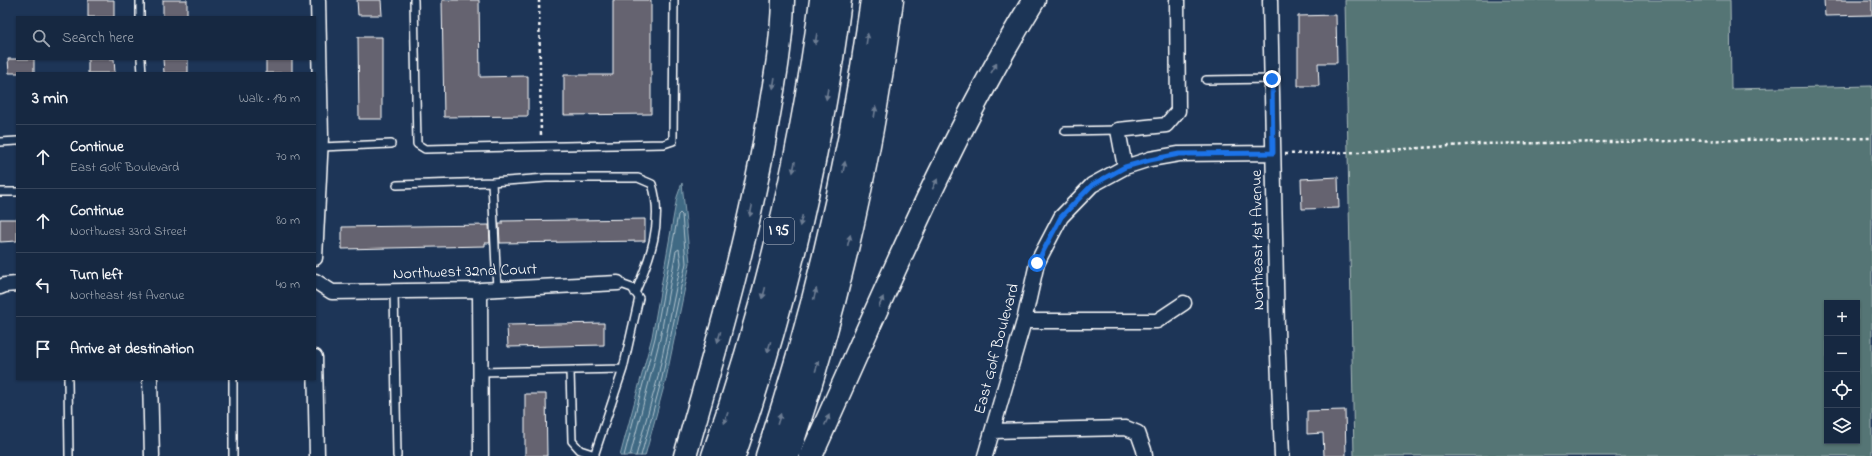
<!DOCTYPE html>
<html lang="en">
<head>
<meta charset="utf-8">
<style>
	body { margin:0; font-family:"Indie Flower",sans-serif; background:#23344c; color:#f1f3f6 }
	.controls { position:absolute; right:12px; bottom:12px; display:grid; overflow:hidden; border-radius:0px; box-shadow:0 1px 3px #0004 }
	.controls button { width:36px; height:36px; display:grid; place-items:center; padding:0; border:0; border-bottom:1px solid #35445a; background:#162841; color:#f1f3f6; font:20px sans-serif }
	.stop { position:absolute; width:12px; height:12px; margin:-9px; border:3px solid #1a73e8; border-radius:50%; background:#fff }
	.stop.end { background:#1a73e8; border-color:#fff; box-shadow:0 1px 4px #0008 }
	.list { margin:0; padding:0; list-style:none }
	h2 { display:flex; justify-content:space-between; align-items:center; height:52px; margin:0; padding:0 16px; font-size:17px }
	h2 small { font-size:13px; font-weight:400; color:#9ea6b1 }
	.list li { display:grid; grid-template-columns:26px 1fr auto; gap:12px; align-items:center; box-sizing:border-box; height:64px; padding:0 16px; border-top:1px solid #35445a }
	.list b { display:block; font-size:15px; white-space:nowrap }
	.list p { margin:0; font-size:13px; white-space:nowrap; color:#9ea6b1 }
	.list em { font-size:13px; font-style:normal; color:#9ea6b1 }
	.icon { flex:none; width:22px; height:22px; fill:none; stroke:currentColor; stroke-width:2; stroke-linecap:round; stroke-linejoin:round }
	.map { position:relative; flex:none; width:1872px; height:456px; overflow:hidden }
	.search { position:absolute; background:#162841; box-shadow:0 1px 3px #0004; left:16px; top:16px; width:300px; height:44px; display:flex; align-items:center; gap:10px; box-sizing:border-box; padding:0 14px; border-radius:0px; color:#9ea6b1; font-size:15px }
	.panel { position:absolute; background:#162841; box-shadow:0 1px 3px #0004; left:16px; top:72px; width:300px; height:308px; border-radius:0px }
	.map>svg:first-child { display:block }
	.green { fill:#547575; stroke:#aababa; fill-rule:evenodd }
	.water { fill:#3f6a84; stroke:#8ca6b5 }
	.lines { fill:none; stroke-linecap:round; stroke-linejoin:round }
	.shore { stroke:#b2c3ce; stroke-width:1 }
	.building { fill:#65636f; stroke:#fff }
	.lane-casing { stroke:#fff; stroke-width:10 }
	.street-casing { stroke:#fff; stroke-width:17 }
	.highway-casing { stroke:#fff; stroke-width:25 }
	.path { stroke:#fff; stroke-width:2.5; stroke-dasharray:3 3; stroke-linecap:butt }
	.lane { stroke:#1d3557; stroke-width:7 }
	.street { stroke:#1d3557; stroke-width:14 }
	.highway { stroke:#1d3557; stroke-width:22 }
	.oneway { fill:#6c7c92 }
	.route { stroke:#1a73e8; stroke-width:5 }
	.labels { text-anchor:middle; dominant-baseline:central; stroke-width:3; stroke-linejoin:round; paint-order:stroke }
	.shield { fill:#1d3557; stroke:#bbc2cd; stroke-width:1 }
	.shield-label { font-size:15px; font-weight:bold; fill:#fff }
	.street-label { font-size:16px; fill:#fff; stroke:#1d3557 }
</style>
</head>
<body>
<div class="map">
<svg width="1872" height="456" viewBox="0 0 1872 456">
	<rect width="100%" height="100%" fill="#1d3557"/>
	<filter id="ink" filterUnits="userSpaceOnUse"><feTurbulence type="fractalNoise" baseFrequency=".025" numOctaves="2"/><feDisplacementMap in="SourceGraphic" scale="8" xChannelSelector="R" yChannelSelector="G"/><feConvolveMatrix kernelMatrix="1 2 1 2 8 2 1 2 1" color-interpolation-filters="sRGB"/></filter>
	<g filter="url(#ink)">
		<path class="green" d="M1345,0H1730L1731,89L1872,86V456H1354ZM1827,303H1857V441H1827Z"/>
		<path class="water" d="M682,183L690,263L666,379L645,456H620L652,337L677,197Z"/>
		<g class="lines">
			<path class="shore" d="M624,456L655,338L678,215L680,213L682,215L686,263L662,378L641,456
				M630,456L660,339L676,251L679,249L681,263L658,377L636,456"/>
		</g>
		<path class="building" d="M88,0H114V17H88Z
			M163,0H187V17H163Z
			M357,0H381L382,15H358Z
			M442,0H479L480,77L528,76V116L444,117Z
			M613,0H651V114L564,115V75H613Z
			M1824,0H1872V15L1825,16Z
			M1336,15L1337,63H1318L1319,86H1298V16Z
			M358,37H382V119H359Z
			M8,59H34V73H9Z
			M88,59H114L115,73H88Z
			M163,59H188V73H164Z
			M266,59H292V73H266Z
			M1338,177L1339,208L1302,209L1301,179Z
			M0,219H17V241L0,242Z
			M645,219V241L500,243L499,224H502V221Z
			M489,225L490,243H485V246L342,249V227Z
			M604,323V345L508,347L507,325Z
			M525,394H546L547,456H525Z
			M1345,410L1346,456H1324L1323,433L1307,434V411Z"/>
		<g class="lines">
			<defs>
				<path id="lane" d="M140,0V17
					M414,0L417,144L425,149L664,144L673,141L674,0
					M141,59L142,73
					M1206,80L1272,79
					M1065,131L1118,130
					M0,142L17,141
					M321,147L391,144
					M492,182L497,289
					M397,185L492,182L546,178H638L652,184C664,221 650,259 635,293
					M0,192H17
					M394,291L397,456
					M570,371L572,441L580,450L595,455
					M480,372L623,369L639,298L632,288L618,283
					M68,379L69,456
					M233,379V456
					M594,456L623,369"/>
				<path id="street" d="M1270,0L1277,330L1282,456
					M1125,167L1118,130L1166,125L1178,111L1177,0
					M315,258L321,137L318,0
					M315,281L332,292L480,290L618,283
					M0,287L5,285L17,284
					M480,290L481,456
					M1024,321H1157L1184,303
					M315,357L317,456
					M150,379L152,456
					M993,431L1126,428L1138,433L1144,450L1145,456
					M985,456L1024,321L1037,263L1061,217L1092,185L1125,167L1150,159L1179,154L1273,153"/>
				<path id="highway" d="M685,456C717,345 749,235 768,120C775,80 782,41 783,0
					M713,456C765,308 801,156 821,0
					M734,456C785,308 821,155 840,0
					M767,456C816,307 851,155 872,0
					M788,456C838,308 872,155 892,0
					M811,456C881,302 945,144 1034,0"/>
			</defs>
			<use href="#lane" class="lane-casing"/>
			<use href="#street" class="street-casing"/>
			<use href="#highway" class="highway-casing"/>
			<path class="path" d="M539,0L541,137
				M1285,154L1359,152L1480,144L1872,138"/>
			<use href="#lane" class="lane"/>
			<use href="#street" class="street"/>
			<use href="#highway" class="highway"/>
		</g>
		<defs><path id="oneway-solid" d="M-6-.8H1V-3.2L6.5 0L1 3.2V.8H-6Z"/></defs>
		<g class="oneway">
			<use href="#oneway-solid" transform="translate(816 39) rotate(99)"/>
			<use href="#oneway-solid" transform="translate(867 39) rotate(-82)"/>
			<use href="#oneway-solid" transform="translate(994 68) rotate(-60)"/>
			<use href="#oneway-solid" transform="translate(774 83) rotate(99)"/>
			<use href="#oneway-solid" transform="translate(827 94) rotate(99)"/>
			<use href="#oneway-solid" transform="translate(875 112) rotate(-81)"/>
			<use href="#oneway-solid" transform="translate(794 167) rotate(101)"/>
			<use href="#oneway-solid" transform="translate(844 167) rotate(-79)"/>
			<use href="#oneway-solid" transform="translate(935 184) rotate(-64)"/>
			<use href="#oneway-solid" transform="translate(751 211) rotate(102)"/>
			<use href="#oneway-solid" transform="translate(801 221) rotate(103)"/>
			<use href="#oneway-solid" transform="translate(849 240) rotate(-76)"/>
			<use href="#oneway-solid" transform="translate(764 293) rotate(104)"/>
			<use href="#oneway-solid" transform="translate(815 294) rotate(-75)"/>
			<use href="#oneway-solid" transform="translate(881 302) rotate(-66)"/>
			<use href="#oneway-solid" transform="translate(719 337) rotate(106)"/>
			<use href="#oneway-solid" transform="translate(769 347) rotate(106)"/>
			<use href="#oneway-solid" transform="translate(817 366) rotate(-73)"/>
			<use href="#oneway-solid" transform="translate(726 418) rotate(109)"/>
			<use href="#oneway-solid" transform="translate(779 419) rotate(-72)"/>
			<use href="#oneway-solid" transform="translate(827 420) rotate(-66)"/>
		</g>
	</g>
	<g class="lines" filter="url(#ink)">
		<path class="route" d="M1037,263L1061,217L1092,185L1125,167L1150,160L1179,154L1273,153L1272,79"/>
	</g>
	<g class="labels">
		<rect class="shield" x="764" y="218" width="30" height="26" rx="3"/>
		<g class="shield-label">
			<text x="779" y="231">I 95</text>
		</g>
		<g class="street-label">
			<text transform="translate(1258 240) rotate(-91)">Northeast 1st Avenue</text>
			<text transform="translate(465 272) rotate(-2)">Northwest 32nd Court</text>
			<text transform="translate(997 349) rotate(-75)">East Golf Boulevard</text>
		</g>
	</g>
</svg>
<div class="controls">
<button>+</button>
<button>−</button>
<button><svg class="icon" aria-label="locate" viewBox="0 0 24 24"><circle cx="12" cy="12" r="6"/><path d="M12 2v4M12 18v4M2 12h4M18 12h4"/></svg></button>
<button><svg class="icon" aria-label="layers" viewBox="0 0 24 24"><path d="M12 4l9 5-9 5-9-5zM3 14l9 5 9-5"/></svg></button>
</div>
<div class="stop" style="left:1037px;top:263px"></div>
<div class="stop end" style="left:1272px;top:79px"></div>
<div class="search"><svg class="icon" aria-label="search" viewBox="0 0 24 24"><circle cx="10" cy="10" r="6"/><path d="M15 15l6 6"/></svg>Search here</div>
<section class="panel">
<h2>3 min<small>Walk · 190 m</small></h2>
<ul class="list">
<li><svg class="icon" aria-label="ahead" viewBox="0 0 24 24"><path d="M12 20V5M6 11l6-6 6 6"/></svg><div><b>Continue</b><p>East Golf Boulevard</p></div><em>70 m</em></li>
<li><svg class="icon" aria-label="ahead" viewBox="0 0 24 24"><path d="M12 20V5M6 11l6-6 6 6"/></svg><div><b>Continue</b><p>Northwest 33rd Street</p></div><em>80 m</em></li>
<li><svg class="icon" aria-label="left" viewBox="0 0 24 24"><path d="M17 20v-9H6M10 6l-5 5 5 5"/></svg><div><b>Turn left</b><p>Northeast 1st Avenue</p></div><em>40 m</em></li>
<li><svg class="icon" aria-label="arrive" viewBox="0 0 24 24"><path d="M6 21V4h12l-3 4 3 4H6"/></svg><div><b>Arrive at destination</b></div></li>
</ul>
</section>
</div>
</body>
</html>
